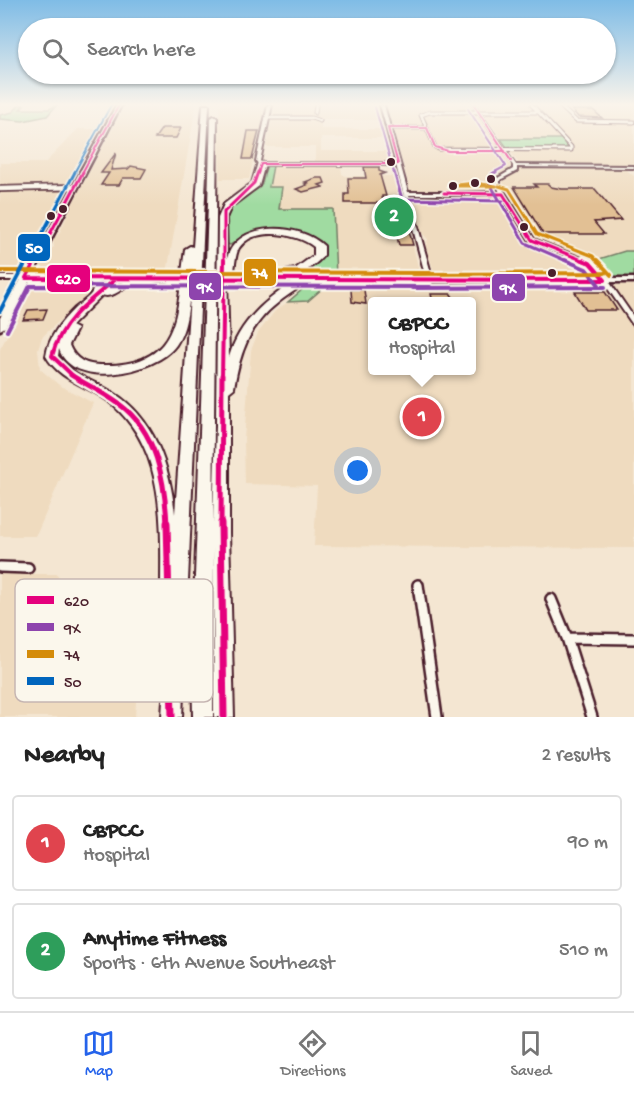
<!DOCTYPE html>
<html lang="en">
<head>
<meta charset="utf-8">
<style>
	body { margin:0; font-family:"Gochi Hand",sans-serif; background:#f6f6f6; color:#222 }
	.you { position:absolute; left:358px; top:471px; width:21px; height:21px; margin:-15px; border:4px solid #fff; border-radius:50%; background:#1a73e8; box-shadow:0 0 0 9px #1a73e833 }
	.badge { display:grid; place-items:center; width:39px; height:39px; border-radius:50%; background:#2563eb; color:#fff; font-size:20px; font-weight:700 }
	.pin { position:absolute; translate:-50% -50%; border:3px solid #fff; box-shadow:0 2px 6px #0006 }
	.popup { position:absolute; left:368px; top:297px; width:108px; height:78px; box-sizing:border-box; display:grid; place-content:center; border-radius:6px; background:#fff; filter:drop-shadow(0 2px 4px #0005); font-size:20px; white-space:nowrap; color:#767676 }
	.popup b { font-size:22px; color:#222 }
	.popup::after { content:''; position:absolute; left:50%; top:100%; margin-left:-12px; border:12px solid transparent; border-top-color:#fff }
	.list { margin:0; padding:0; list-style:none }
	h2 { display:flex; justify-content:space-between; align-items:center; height:78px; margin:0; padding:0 24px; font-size:26px }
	h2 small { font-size:20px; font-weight:400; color:#767676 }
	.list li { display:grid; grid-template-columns:39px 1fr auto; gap:18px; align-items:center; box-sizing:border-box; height:96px; margin:0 12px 12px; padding:0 12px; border:2px solid #e0e0e0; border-radius:6px }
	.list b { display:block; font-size:22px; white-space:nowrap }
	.list p { margin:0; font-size:20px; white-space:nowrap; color:#767676 }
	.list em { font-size:20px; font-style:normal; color:#767676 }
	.icon { flex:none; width:33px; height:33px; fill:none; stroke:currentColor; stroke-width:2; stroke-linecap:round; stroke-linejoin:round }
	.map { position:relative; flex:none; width:634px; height:717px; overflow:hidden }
	.search { position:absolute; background:#fff; box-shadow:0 2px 4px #0004; left:18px; right:18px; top:18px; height:66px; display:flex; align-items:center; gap:15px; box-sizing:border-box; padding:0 21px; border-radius:33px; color:#767676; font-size:22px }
	.sheet { height:294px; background:#fff }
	nav { display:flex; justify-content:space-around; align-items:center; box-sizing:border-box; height:84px; border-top:2px solid #e0e0e0; background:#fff; font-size:16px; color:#767676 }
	nav a { display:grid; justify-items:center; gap:3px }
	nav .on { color:#2563eb }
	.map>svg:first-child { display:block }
	.built { fill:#efdbbf; fill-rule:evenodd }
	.green { fill:#a0dba1; stroke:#757d66; stroke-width:1.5 }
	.building { fill:#e2c094; stroke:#4a1f2b; stroke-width:1.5 }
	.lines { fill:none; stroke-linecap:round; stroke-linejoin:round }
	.minor-far3-casing { stroke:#4a1f2b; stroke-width:5 }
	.minor-far2-casing { stroke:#4a1f2b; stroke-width:8 }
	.minor-far1-casing { stroke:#4a1f2b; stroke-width:9 }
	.minor-casing { stroke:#4a1f2b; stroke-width:14 }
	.tertiary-casing { stroke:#4a1f2b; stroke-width:4 }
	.secondary-casing { stroke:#4a1f2b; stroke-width:5 }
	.primary-casing { stroke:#4a1f2b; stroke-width:5 }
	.motorway-casing { stroke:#4a1f2b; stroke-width:4 }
	.minor-far3 { stroke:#fbf7ec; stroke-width:3 }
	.minor-far2 { stroke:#fbf7ec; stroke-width:4.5 }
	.minor-far1 { stroke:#fbf7ec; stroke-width:5 }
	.minor { stroke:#fbf7ec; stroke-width:9 }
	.tertiary { fill:#fbf7ec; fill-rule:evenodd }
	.secondary { fill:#fbf7ec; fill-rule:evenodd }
	.primary { fill:#fbf7ec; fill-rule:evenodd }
	.motorway { fill:#fbf7ec; fill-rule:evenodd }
	.secondary-bridge-casing { stroke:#4a1f2b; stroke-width:12; stroke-linecap:butt }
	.secondary-bridge { stroke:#fbf7ec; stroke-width:8 }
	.bus-1-far4-casing { stroke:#fbf7ec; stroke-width:4.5 }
	.bus-1-far3-casing { stroke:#fbf7ec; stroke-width:6 }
	.bus-1-far2-casing { stroke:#fbf7ec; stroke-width:8 }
	.bus-1-far1-casing { stroke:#fbf7ec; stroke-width:10 }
	.bus-1-casing { stroke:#fbf7ec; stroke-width:11 }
	.bus-2-far2-casing { stroke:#fbf7ec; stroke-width:4.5 }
	.bus-2-far1-casing { stroke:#fbf7ec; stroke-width:6 }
	.bus-2-casing { stroke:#fbf7ec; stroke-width:8 }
	.bus-3-far1-casing { stroke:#fbf7ec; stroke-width:6 }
	.bus-3-casing { stroke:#fbf7ec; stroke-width:8 }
	.bus-4-far2-casing { stroke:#fbf7ec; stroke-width:4.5 }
	.bus-4-far1-casing { stroke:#fbf7ec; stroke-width:6 }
	.bus-4-casing { stroke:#fbf7ec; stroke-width:8 }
	.bus-1-far4 { stroke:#e5007d; stroke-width:2 }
	.bus-1-far3 { stroke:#e5007d; stroke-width:3 }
	.bus-1-far2 { stroke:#e5007d; stroke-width:4 }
	.bus-1-far1 { stroke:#e5007d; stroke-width:5 }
	.bus-1 { stroke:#e5007d; stroke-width:7 }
	.bus-2-far2 { stroke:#8e44ad; stroke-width:2 }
	.bus-2-far1 { stroke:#8e44ad; stroke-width:3 }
	.bus-2 { stroke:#8e44ad; stroke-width:4 }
	.bus-3-far1 { stroke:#d48b09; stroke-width:3 }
	.bus-3 { stroke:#d48b09; stroke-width:4 }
	.bus-4-far2 { stroke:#0065bd; stroke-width:2 }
	.bus-4-far1 { stroke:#0065bd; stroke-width:3 }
	.bus-4 { stroke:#0065bd; stroke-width:4 }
	.bus-dot { fill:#4a1f2b; stroke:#fbf7ec; stroke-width:2 }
	.key { fill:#fbf7ec; stroke:#c6b6b2; stroke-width:1.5 }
	.key-label { font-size:16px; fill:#4a1f2b }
	.line-badge { stroke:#fbf7ec; stroke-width:2 }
	.badge-label { font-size:16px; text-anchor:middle; font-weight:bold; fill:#fff }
</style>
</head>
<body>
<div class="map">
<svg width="634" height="717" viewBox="0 0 634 717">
	<rect width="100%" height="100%" fill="#f4e6d2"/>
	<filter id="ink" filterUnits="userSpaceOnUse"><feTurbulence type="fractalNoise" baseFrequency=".0167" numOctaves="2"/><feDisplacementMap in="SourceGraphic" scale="12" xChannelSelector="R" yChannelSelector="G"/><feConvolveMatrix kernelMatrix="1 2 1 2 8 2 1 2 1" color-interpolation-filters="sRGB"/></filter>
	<g filter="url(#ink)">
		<path class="built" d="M125,105H196L167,273L38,272L47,252L54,247L53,240L60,232L72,205Z
			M219,105H266L249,179H220Z
			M275,105H377L381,120H321V129H384L386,138H321V151H389L392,163L315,162V147H266Z
			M386,105H469L512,168L490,179L498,192H411Z
			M478,105H634V165L519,164Z
			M78,129H98L16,271L0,274V163H45Z
			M273,166H341L342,174L346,176H396L420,275L336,276L332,210L278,209L269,187Z
			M521,168L625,169L634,176V277L435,275L426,246L428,239L422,233L413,197H510L502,181Z
			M43,283H87L96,287L42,337L38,350L40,369L59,385L93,403L36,536H0V349L10,330L16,324L33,286Z
			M323,284L634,285V548L314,546L317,486L245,484L244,440L251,350L258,333L275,311L288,302L323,288ZM372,302H472V370H372Z
			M0,574H57L64,585L73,587L144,589L135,717H0Z"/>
		<path class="green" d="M19,105H24L20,109H49L57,105L47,116L23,121L0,119V115L13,112Z
			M501,139H561L568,148L508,149Z
			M267,166H273L269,187H282L279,209H333L336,276L297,275C312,268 321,263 321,245C308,230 271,230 252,234C244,236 237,241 230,245L227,244C226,218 224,211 246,195C250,192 256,191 259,188C265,182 263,173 267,166Z
			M625,251H634V277L609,276L599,263V259Z
			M323,284V288L308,301L288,302L303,289L300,288L302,285Z"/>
		<path class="building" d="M572,110H593L602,118L578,117Z
			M162,128H181L176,138H155Z
			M248,131H259L252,159H243Z
			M116,153L111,170L128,169L131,166L146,169L141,178H123L119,185H101L109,173H101Z
			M364,167H379V171L385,173L380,175L386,196H382L383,203H345V194H349L348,178H366Z
			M316,178H323L325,183L319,185L323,187L303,192L296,189L307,185L305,184L308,183L305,182Z
			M534,184H548L551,187L562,189H595L621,220L594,222L604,234H543L514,187H537Z
			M381,209H403L413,245H399L394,224H384Z
			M351,290H364L366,304L352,302Z
			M575,292H605L617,310H586Z
			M431,294H451L456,302H433Z
			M47,309L43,319L23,320L28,310Z"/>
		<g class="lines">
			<defs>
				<path id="minor-far3" d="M474,105L515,166
					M532,105L571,147V150L439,149L435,147L421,115L430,112H538
					M559,105L576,121L634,122
					M315,113L316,105
					M267,118H311L320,121
					M388,128H427"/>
				<path id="minor-far2" d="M0,189L75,187"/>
				<path id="minor-far1" d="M605,280L634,322"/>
				<path id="minor" d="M0,567L28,568
					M418,585L437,717
					M551,599L567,638L592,717
					M567,638L634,639"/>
				<path id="tertiary" d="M268,105H272L260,161L262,163H396L380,105H384L408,192H500L496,185V179L513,169V166L515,165L634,166V168L517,167V171L500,180V185L534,239L592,262L608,280L607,281H603L588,264L530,241L502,195H409L433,280L432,281L337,279V277L339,276L426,278L396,165H259L256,161Z
					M0,276H26L29,278L26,280H0Z"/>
				<path id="secondary" d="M23,276L171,277L175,279L171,281L26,280L22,278Z
					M234,277H307L312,279L634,278V282L312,283L304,281H237L233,279Z"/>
				<path id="primary" d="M117,105H121L5,327L0,330V318Z"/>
				<path id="motorway" d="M203,105H209L182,717H162L168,617L164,615L161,609C160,536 171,451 108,401C87,385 60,381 46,356C49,336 61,322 75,308C82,302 92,297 94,287L76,281V277L80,276L103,284L112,277H120V281L112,287C123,281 155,272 165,279C156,285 141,283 130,286C120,289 112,299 102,295L71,326L77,329L69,345C75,360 86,365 102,365C184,367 176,310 185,249L190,246L193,247ZM191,281L175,514C170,466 154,414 107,389C91,380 68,373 58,356L59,349C72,390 156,374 176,345C188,328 189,301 191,281Z
					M214,116L217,118L213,524L216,425L218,218L224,204L252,183L258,162L265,164L259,186L231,207L226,218L227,259C236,220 300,222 324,246V255C309,274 277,285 252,281V277L295,269L314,255V247C297,233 254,226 239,248C235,255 235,268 233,276L227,279L229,357C240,319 269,298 300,277H308L309,279C300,288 289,294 279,302C249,325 240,353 234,388L229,392V533L234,717H214L213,547V717H193L192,662L211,118Z"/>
			</defs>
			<use href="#minor-far3" class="minor-far3-casing"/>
			<use href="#minor-far2" class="minor-far2-casing"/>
			<use href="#minor-far1" class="minor-far1-casing"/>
			<use href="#minor" class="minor-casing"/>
			<use href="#tertiary" class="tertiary-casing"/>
			<use href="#secondary" class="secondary-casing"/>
			<use href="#primary" class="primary-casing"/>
			<use href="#motorway" class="motorway-casing"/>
			<use href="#minor-far3" class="minor-far3"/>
			<use href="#minor-far2" class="minor-far2"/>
			<use href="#minor-far1" class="minor-far1"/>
			<use href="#minor" class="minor"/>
			<use href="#tertiary" class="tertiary"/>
			<use href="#secondary" class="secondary"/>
			<use href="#primary" class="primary"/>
			<use href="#motorway" class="motorway"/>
			<defs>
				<path id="secondary-bridge" d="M171,279H237"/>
			</defs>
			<use href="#secondary-bridge" class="secondary-bridge-casing"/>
			<use href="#secondary-bridge" class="secondary-bridge"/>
			<defs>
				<path id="bus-1-far4" d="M474,105L511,161
					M82,173L119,105
					M258,173L261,164H398L388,128H427L435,147L448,151H505"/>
				<path id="bus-1-far3" d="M444,193L503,194
					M503,194L532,240L587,262
					M35,262L83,172
					M224,262V212L254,183L258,172"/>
				<path id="bus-1-far2" d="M36,260L26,278L605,280
					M583,260L590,263L605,280
					M73,376L52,356C61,321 89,301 116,279
					M222,376L224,260"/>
				<path id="bus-1-far1" d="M71,375C87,385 104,393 119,404C157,431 165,481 167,525
					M221,525L222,375"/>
				<path id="bus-1" d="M167,523L172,717
					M221,523L224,717"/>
				<path id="bus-2-far2" d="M375,107L394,173
					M468,109L506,166L493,173"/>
				<path id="bus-2-far1" d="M394,172L402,199L503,201
					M496,172L492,174L490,184L525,243L569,262"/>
				<path id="bus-2" d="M565,260L586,269L599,285
					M412,288L605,287
					M7,331L30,286L430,287"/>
				<path id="bus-3-far1" d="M474,183L496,186H449Z
					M499,186L509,189L537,234L593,256L598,262"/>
				<path id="bus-3" d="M597,260L611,275
					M0,271L430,273
					M412,274L605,273"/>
				<path id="bus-4-far2" d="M74,173L111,105"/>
				<path id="bus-4-far1" d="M27,262L75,172"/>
				<path id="bus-4" d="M0,311L27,260"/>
			</defs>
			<use href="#bus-1-far4" class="bus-1-far4-casing"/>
			<use href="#bus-1-far3" class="bus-1-far3-casing"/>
			<use href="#bus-1-far2" class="bus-1-far2-casing"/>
			<use href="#bus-1-far1" class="bus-1-far1-casing"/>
			<use href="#bus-1" class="bus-1-casing"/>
			<use href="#bus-2-far2" class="bus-2-far2-casing"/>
			<use href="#bus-2-far1" class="bus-2-far1-casing"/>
			<use href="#bus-2" class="bus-2-casing"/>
			<use href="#bus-3-far1" class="bus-3-far1-casing"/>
			<use href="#bus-3" class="bus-3-casing"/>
			<use href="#bus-4-far2" class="bus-4-far2-casing"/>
			<use href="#bus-4-far1" class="bus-4-far1-casing"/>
			<use href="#bus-4" class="bus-4-casing"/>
			<use href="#bus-1-far4" class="bus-1-far4"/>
			<use href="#bus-1-far3" class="bus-1-far3"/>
			<use href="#bus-1-far2" class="bus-1-far2"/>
			<use href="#bus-1-far1" class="bus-1-far1"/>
			<use href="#bus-1" class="bus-1"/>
			<use href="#bus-2-far2" class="bus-2-far2"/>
			<use href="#bus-2-far1" class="bus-2-far1"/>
			<use href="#bus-2" class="bus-2"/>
			<use href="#bus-3-far1" class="bus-3-far1"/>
			<use href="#bus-3" class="bus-3"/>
			<use href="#bus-4-far2" class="bus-4-far2"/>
			<use href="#bus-4-far1" class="bus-4-far1"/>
			<use href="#bus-4" class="bus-4"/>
		</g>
	</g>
	<linearGradient id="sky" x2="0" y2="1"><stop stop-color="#7fbce6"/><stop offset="0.51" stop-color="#faf4eb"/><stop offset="1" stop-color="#faf4eb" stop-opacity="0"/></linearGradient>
	<rect width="634" height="205" fill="url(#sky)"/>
	<g class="bus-dot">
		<circle cx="391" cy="162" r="5"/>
		<circle cx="491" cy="179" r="5"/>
		<circle cx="475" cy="183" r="5"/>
		<circle cx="453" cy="186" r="5"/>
		<circle cx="63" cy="209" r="5"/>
		<circle cx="51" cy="216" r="5"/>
		<circle cx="524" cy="227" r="5"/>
		<circle cx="552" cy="273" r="5"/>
	</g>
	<rect x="15" y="579" width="198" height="123" rx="9" class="key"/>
	<rect x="27" y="596" width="27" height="8" fill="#e5007d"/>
	<rect x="27" y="623" width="27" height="8" fill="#8e44ad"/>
	<rect x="27" y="650" width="27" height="8" fill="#d48b09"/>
	<rect x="27" y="677" width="27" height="8" fill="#0065bd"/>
	<g class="key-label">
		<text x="64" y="606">620</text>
		<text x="64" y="633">9X</text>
		<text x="64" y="660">74</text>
		<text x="64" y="687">50</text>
	</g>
	<g class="line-badge">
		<rect x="17" y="233" width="34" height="29" rx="6" fill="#0065bd"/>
		<rect x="243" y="258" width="34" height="29" rx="6" fill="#d48b09"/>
		<rect x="46" y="264" width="45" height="29" rx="6" fill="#e5007d"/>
		<rect x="188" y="272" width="34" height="29" rx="6" fill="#8e44ad"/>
		<rect x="491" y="273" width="35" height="29" rx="6" fill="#8e44ad"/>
	</g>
	<g class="badge-label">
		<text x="34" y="253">50</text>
		<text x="260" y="278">74</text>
		<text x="68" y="284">620</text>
		<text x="205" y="292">9X</text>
		<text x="508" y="293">9X</text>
	</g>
</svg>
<div class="you"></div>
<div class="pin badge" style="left:422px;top:417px;background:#e0444e">1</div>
<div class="popup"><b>CBPCC</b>Hospital</div>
<div class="pin badge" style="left:394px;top:217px;background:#2e9e5b">2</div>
<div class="search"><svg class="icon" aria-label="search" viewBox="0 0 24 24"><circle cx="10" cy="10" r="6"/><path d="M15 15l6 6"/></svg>Search here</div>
</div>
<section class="sheet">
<h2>Nearby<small>2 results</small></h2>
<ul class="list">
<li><span class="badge" style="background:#e0444e">1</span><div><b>CBPCC</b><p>Hospital</p></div><em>90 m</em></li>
<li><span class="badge" style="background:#2e9e5b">2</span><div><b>Anytime Fitness</b><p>Sports · 6th Avenue Southeast</p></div><em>510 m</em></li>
</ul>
</section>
<nav>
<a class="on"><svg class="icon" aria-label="map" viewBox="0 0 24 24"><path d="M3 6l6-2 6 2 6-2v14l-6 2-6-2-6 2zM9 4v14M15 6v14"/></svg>Map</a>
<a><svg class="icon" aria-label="directions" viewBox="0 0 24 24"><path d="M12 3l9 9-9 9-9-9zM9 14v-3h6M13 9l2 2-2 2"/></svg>Directions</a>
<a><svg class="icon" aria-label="saved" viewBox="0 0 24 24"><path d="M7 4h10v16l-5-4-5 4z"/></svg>Saved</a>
</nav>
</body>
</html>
